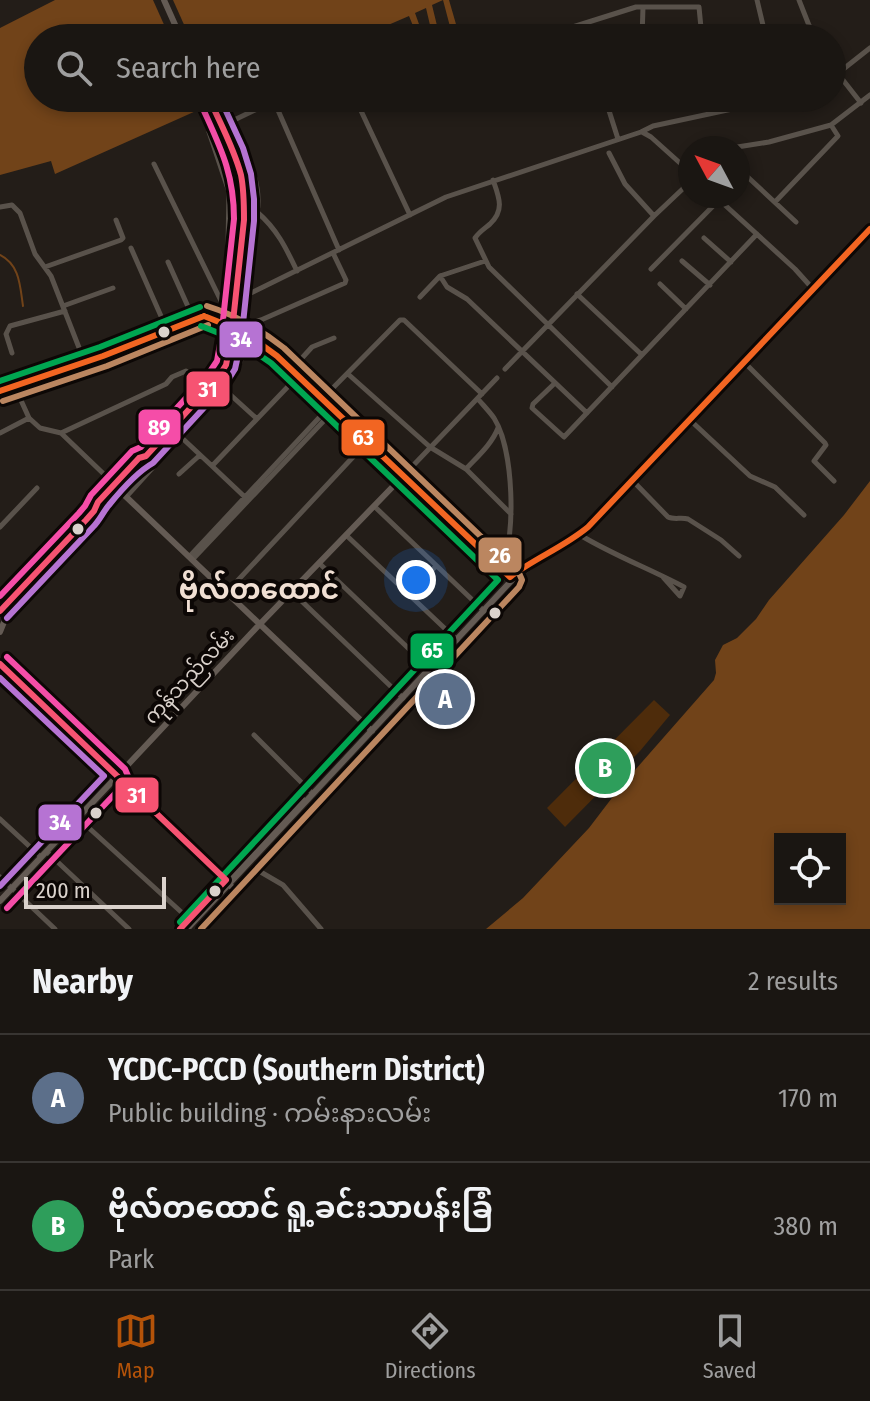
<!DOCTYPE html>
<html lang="en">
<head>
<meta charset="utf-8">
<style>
	body { margin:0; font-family:"Fira Sans Condensed","Noto Sans Myanmar",sans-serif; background:#231f1b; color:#f1f3f6 }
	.controls { position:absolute; right:24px; bottom:24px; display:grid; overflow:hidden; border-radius:0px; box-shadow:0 4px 12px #0003 }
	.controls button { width:72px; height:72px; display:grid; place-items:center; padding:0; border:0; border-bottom:2px solid #383532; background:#1a1612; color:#f1f3f6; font:40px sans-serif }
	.compass { position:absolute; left:678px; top:136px; width:72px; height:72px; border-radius:50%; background:#1a1612; box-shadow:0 4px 12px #0003; rotate:311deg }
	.scale { position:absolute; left:24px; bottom:20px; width:142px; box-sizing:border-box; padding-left:8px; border:4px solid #dad2cc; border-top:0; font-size:22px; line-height:28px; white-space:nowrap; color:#dad2cc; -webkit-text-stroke:6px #0c0705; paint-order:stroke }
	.you { position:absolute; left:416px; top:580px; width:28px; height:28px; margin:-20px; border:6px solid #fff; border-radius:50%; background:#1a73e8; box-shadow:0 0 0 12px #1a73e833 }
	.badge { display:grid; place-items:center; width:52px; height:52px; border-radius:50%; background:#b45309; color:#fff; font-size:26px; font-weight:700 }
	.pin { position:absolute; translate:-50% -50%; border:4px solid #fff; box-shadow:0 2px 8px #0006 }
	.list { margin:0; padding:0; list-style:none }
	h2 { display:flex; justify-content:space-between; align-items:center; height:104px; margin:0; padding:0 32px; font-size:34px }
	h2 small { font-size:26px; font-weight:400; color:#9f9f9f }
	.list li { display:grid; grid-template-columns:52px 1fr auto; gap:24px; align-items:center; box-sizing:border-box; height:128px; padding:0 32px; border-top:2px solid #383532 }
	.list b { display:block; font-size:30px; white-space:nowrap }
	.list p { margin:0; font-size:26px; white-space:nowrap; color:#9f9f9f }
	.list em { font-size:26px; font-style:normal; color:#9f9f9f }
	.icon { flex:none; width:44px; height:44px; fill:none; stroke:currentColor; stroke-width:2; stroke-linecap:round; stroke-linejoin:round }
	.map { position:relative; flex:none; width:870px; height:929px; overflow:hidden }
	.search { position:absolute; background:#1a1612; box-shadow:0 4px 12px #0003; left:24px; right:24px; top:24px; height:88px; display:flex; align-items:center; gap:20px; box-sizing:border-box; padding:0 28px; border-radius:44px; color:#9f9f9f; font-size:30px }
	.sheet { height:360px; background:#1a1612 }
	nav { display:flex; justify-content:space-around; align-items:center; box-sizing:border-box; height:112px; border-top:2px solid #383532; background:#1a1612; font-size:22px; color:#9f9f9f }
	nav a { display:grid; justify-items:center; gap:4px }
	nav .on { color:#b45309 }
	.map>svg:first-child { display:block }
	.green { fill:#4e2c0b }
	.water { fill:#714319; fill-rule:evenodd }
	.pier { fill:#231d18 }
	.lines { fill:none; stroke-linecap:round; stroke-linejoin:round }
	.stream { stroke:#714319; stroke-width:2 }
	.minor { stroke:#59524b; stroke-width:5 }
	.major { stroke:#645b54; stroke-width:6 }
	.major-bridge { stroke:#645b54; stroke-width:6 }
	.bus-1-casing { stroke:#0c0705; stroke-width:12 }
	.bus-2-casing { stroke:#0c0705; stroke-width:12 }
	.bus-3-casing { stroke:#0c0705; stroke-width:12 }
	.bus-4-casing { stroke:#0c0705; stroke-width:12 }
	.bus-5-casing { stroke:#0c0705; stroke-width:12 }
	.bus-6-casing { stroke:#0c0705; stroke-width:12 }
	.bus-1 { stroke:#f26522; stroke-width:6 }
	.bus-2 { stroke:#bb8660; stroke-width:6 }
	.bus-3 { stroke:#00a651; stroke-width:6 }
	.bus-4 { stroke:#f65372; stroke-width:6 }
	.bus-5 { stroke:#b673d3; stroke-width:6 }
	.bus-6 { stroke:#f54da8; stroke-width:6 }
	.bus-dot { fill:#dad2cc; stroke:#0c0705; stroke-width:3 }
	.labels { text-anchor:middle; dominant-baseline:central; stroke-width:8; stroke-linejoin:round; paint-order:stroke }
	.street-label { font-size:20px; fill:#dad2cc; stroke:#0c0705 }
	.district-label { font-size:28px; font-weight:bold; fill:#f0dfd3; stroke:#0c0705 }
	.line-badge { stroke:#0c0705; stroke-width:3 }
	.badge-label { font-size:22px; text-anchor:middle; font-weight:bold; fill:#fff }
</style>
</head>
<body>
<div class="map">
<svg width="870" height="929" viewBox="0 0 870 929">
	<rect width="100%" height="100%" fill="#231d18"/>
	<path class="green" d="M654,700L670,715L640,751L565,827L547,808Z"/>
	<path class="water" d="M55,0H449L460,38H453L443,0L432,5L440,38H433L426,8L415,13L424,38H418L409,16L358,38H38V98H225L55,174L51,161L0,175V28Z
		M870,481V929H486L523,898L589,828L621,786L714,680L716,673L715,660L723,645L737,638L756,619L769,600L844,515ZM780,839H840V899H780Z"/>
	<path class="pier" d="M153,0H173L190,38H170Z"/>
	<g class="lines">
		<path class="stream" d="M0,255C20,265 20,286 23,306"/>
		<path class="minor" d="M757,0L766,38
			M799,0L814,38
			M541,37L636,7H699L702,38
			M642,38L643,7
			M832,66L861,103
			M832,78L870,48
			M355,98L410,215
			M605,98L618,139
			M709,98L711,112
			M274,101L339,250
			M232,121C243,148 263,182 257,212
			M642,132L651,137L690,172
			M731,148L769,142L831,125L870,95
			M609,153L625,184L654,216
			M154,164L224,307
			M683,165L690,158
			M738,168L796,222
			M493,180C499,197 505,210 490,224C484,229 479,232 475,238L489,267L612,387
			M715,196L795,269L813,289
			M775,202L838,136L831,125
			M0,207L12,205L20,213L35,254L51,276L85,363
			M704,238L731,262
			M228,244L249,217L257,212C277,229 286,248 297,271
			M131,248L168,332
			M682,261L710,285
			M168,262L194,320
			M45,267L121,240L123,238L116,220
			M651,269L719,200
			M440,276L447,287L467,299L587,413
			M660,284L686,309
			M577,294L642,355
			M420,297L440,276L485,261
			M63,306L113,288
			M204,316L446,197L641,132L653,126L784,98
			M247,324L261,320L345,283L346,280L333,253
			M245,352L250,347L265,346
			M12,353L6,334L10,326L65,311
			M746,364L825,443L826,445L814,461L834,481
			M292,369L312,347L334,338
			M505,369L654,216L690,182
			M348,374L430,447L466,469L511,514
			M555,383L533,404L532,408L564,437L757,234
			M15,387L29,418L40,428L61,433L110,480
			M224,389L256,418
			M323,398L400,320H404L482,394
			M478,399C483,405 489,411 494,418C514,450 516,535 502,569
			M690,420L750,476L775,487L804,515
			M0,433L29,418
			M61,433L166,384L172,377L186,371L200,382
			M181,437L212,466
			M466,469C477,457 492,444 498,428
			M179,474L200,455
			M404,475L497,378
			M110,480L203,379L212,363L218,358L227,359L234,365L235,373
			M632,480L668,517C674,520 681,517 688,519L721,540L739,556
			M126,497L224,389L235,375L244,352L248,333L243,298L235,285L228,245L229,192L209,132L212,126L217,124L232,121L280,98
			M248,500L212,466L299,375
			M374,506L484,611
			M0,527L37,488
			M346,535L457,640
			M580,535C613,555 650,569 684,587L680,596L663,577
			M189,557L331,405
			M192,560L335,409
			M319,563L430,669
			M510,577C534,557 565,548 588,527L870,229
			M512,580L531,567
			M291,591L403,698
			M226,593L368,441
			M409,594L436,566
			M254,735L313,794
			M78,818L190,920
			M0,819L41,857
			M47,852L129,929
			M259,871L283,885L321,929
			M0,877L55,929"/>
		<path class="major" d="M164,0L181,38
			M0,391L85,363L168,332L204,316L255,337L299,375L512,580L187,929
			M120,491L372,731
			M94,511L104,508L146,462V456
			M0,611L86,520L94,511L98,502L139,458L146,456L172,428
			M0,632L12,602
			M0,664L238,893L204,929
			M0,901L259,625L404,475
			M180,929L302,799"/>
		<path class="major-bridge" d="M172,428C189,409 213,390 224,367C234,348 233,322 235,300C240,260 249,218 241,178C236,150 220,124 209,98"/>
		<defs>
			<path id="bus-1" d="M204,316L244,332L277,356L510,577
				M0,391L103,356L204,316
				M510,577C535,558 564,547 588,527L870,229"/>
			<path id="bus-2" d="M3,401L107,366L208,325
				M201,929L519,587L522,580L519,573L284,348C260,329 236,315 207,306"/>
			<path id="bus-3" d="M0,381L100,347L200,307
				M180,922L498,580L271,363L239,341L201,326"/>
			<path id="bus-4" d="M0,611L86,520L94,511L98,502L139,458L146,456L217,379L226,365L231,340L244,220C244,205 244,190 241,175C234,148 220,123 209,98
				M0,664L226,880L180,929"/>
			<path id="bus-5" d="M7,618L93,527C100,520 103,512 109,505C122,489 137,472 153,463L225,385L235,369L241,342L254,221V199L251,174L243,148L220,98
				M0,678L104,776L0,886"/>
			<path id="bus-6" d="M0,596L79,513L85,506L91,495L132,451L141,447L209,373L217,361L221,338L234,219C234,171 219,145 200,102
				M7,657L125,769L128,776L125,783L7,908"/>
		</defs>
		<use href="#bus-1" class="bus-1-casing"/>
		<use href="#bus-2" class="bus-2-casing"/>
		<use href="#bus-3" class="bus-3-casing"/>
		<use href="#bus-4" class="bus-4-casing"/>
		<use href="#bus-5" class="bus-5-casing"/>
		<use href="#bus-6" class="bus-6-casing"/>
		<use href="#bus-1" class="bus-1"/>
		<use href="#bus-2" class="bus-2"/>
		<use href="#bus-3" class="bus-3"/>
		<use href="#bus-4" class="bus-4"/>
		<use href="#bus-5" class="bus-5"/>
		<use href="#bus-6" class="bus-6"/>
	</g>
	<g class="bus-dot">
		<circle cx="164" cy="332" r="7"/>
		<circle cx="78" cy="529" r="7"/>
		<circle cx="495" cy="613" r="7"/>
		<circle cx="96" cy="813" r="7"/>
		<circle cx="215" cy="891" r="7"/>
	</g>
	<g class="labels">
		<g class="street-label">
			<text transform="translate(189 676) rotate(-47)">ကုန်သည်လမ်း</text>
		</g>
		<g class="district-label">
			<text x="259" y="589">ဗိုလ်တထောင်</text>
		</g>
	</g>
	<g class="line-badge">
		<rect x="218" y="320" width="46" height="39" rx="8" fill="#b673d3"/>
		<rect x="185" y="370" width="46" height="38" rx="8" fill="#f65372"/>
		<rect x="137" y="408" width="45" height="38" rx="8" fill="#f54da8"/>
		<rect x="340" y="418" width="46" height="39" rx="8" fill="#f26522"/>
		<rect x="477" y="536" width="46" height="38" rx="8" fill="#bb8660"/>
		<rect x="409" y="632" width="46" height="38" rx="8" fill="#00a651"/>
		<rect x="114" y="776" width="46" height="38" rx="8" fill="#f65372"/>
		<rect x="37" y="803" width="46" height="39" rx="8" fill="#b673d3"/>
	</g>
	<g class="badge-label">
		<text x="241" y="347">34</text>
		<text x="208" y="397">31</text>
		<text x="159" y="435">89</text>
		<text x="363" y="445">63</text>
		<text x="500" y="563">26</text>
		<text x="432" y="658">65</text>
		<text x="137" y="803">31</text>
		<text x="60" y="830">34</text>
	</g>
</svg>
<div class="controls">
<button><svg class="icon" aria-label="locate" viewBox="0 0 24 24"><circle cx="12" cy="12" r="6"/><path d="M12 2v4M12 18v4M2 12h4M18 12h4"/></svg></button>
</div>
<svg class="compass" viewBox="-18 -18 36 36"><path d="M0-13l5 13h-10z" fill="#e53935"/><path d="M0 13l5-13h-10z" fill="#9f9f9f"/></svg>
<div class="scale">200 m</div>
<div class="you"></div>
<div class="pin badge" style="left:445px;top:699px;background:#5c6f8a">A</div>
<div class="pin badge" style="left:605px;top:768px;background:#2e9e5b">B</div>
<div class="search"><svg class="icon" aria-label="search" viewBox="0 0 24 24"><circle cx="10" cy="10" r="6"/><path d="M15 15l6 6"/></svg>Search here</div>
</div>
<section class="sheet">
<h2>Nearby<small>2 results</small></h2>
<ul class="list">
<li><span class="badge" style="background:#5c6f8a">A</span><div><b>YCDC-PCCD (Southern District)</b><p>Public building · ကမ်းနားလမ်း</p></div><em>170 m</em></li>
<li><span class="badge" style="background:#2e9e5b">B</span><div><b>ဗိုလ်တထောင် ရူ့ခင်းသာပန်းခြံ</b><p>Park</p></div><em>380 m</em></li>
</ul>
</section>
<nav>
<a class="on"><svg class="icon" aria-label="map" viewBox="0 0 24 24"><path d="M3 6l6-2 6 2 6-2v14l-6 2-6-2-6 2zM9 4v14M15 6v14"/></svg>Map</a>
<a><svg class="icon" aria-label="directions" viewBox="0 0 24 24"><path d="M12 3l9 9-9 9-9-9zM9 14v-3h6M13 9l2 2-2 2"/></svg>Directions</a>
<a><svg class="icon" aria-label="saved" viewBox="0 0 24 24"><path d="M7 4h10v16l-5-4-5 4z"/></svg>Saved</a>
</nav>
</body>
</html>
